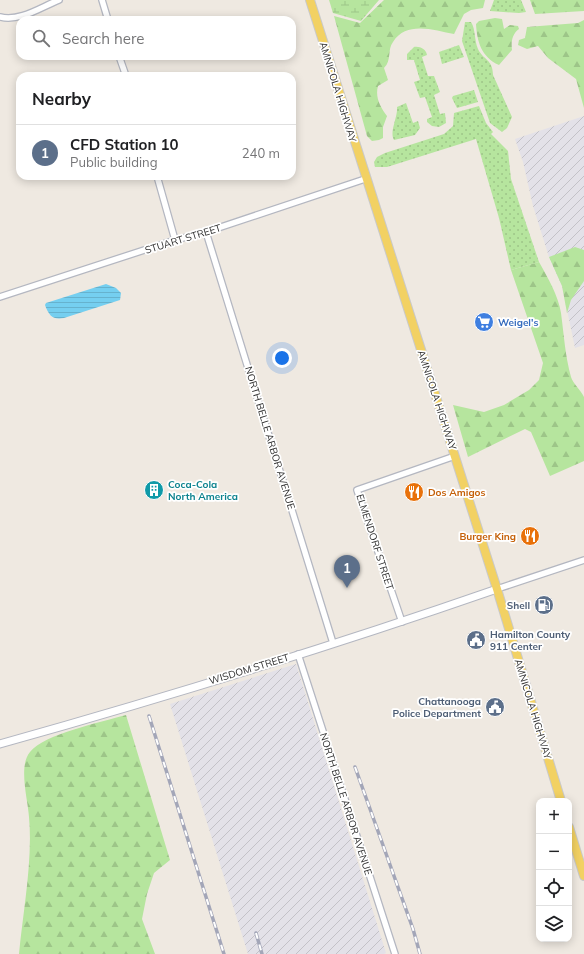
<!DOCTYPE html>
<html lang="en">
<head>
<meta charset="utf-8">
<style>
	body { margin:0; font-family:Mulish,sans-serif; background:#f2f2f2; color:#202124 }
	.controls { position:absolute; right:12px; bottom:12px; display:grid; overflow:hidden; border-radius:8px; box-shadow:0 2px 10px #0003 }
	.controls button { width:36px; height:36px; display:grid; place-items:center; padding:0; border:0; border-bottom:1px solid #e0e0e0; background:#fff; color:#202124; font:20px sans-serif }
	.you { position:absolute; left:282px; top:358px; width:14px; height:14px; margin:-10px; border:3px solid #fff; border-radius:50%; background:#1a73e8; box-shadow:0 0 0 6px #1a73e833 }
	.badge { display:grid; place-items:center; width:26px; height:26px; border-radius:50%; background:#7c3aed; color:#fff; font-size:13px; font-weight:700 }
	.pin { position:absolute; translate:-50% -33px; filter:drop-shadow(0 1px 2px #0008) }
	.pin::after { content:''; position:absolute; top:21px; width:14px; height:12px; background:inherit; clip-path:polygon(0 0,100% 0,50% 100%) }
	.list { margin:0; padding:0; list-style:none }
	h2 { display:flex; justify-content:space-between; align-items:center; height:52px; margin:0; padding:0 16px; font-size:17px }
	h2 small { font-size:13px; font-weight:400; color:#757577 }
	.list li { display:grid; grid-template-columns:26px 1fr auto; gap:12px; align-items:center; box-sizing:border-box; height:56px; padding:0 16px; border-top:1px solid #e0e0e0 }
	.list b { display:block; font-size:15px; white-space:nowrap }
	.list p { margin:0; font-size:13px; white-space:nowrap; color:#757577 }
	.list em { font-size:13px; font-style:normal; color:#757577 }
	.icon { flex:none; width:22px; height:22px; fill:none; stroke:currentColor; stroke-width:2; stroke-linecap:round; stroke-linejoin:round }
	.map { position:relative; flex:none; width:584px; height:954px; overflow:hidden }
	.search { position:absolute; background:#fff; box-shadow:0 2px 10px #0003; left:16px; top:16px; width:280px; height:44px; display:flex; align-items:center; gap:10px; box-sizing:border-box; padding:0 14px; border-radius:12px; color:#757577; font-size:15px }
	.panel { position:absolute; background:#fff; box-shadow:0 2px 10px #0003; left:16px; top:72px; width:280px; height:108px; border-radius:12px }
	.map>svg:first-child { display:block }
	.industrial { fill:url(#industrial-furrows) }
	.grass { fill:url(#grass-dots) }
	.forest { fill:url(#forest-firs) }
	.wetland { fill:url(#wetland-marsh) }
	.water { fill:url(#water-rules) }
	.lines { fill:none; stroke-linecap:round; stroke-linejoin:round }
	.street-casing { stroke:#b4b7c1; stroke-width:8 }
	.secondary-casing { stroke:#b4b7c1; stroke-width:9 }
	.primary-casing { stroke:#c9c9c9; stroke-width:10 }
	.street { stroke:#fff; stroke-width:5.5 }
	.secondary { stroke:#fff; stroke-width:7 }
	.primary { stroke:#f2d163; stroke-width:8 }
	.rail-casing { stroke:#a3a6b8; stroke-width:3.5 }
	.rail { stroke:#fff; stroke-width:2; stroke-dasharray:6; stroke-linecap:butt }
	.labels { text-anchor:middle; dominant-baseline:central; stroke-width:3.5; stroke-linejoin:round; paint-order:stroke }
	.street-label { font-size:10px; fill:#2e2e2e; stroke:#fff }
	.shop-label { font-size:10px; font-weight:bold; fill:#366cbe; stroke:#fff; text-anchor:start }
	.culture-label { font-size:10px; font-weight:bold; fill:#0d838f; stroke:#fff; text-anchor:start }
	.food-label { font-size:10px; font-weight:bold; fill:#c56008; stroke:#fff; text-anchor:start }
	.service-label { font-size:10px; font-weight:bold; fill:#4e5e75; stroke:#fff; text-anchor:end }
</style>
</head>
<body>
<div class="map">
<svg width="584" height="954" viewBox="0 0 584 954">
	<defs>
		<pattern id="industrial-furrows" width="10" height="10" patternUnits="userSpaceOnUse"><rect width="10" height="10" fill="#e3e1e8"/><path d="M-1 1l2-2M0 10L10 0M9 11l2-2" fill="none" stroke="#c3c1c7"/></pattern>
		<pattern id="grass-dots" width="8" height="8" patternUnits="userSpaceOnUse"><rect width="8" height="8" fill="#b6e59e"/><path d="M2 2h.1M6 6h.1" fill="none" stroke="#9dc588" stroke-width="1.8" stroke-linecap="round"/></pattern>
		<pattern id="forest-firs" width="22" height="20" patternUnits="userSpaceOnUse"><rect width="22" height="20" fill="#b6e59e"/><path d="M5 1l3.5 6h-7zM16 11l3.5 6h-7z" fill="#9dc588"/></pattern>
		<pattern id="wetland-marsh" width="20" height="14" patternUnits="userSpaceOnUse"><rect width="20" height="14" fill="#b6e59e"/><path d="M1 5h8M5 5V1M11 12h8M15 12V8" fill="none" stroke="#9dc588"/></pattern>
		<pattern id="water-rules" width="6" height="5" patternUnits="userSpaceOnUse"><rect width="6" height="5" fill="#75cff0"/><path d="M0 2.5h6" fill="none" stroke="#66b2ce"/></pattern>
	</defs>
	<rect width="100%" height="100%" fill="#efe9e1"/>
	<path class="industrial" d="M584,116V345L575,348L562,286L549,257L533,206L523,162L515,139Z
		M296,664L386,953L384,954H248L170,704Z"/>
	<path class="grass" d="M494,0H521L526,12L519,13L490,11Z
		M465,22H471C476,30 474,40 478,49C483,60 493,59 493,75L512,117L507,128L502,132L490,123L462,41Z
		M459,45L464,57L442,64L439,52Z
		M414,47C420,46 426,49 427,55L422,57L428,76H434L440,92L434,95L440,114L445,113L446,123L439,127L432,126L427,122V119L432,117L425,97L420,98L414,82L420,80L414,60H407V54Z
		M474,90L478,102L457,108L452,98L453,96Z
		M406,103L413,123L418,121L420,128L415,135L394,140C389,132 398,117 397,107Z
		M479,106L486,123L493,132L491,134L508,151L511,179L539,262L511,270L499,218L476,139L387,167H375L374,162L377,157L385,153L444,134L453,126L454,113Z"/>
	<path class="forest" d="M384,0H485L483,8L471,10L464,14L454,34C435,31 407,20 393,42C387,50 392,60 384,68L388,80L378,86C375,97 380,107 387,116L383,127V138L379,140L372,141L367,136L334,16L360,23Z
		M530,0H584V11L535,14Z
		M495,18L502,19L504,29L510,25L518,26L519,29C512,34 511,42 512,50L499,65C481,57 477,41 476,24L479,21Z
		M584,20V108L576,79L548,58L538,46L527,49L518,45L519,40L525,38L527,27L578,23Z
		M575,247L584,250V281L571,300L567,313L562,286L549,257Z
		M539,262C548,278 558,295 561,313C564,335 565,355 571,377C573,384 581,390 584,397V461L550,476L531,432L525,429L468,457L453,405L484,412L504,405L529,390L539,380L543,363L511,270Z
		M126,715L170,860L154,873L147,894L142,919L155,954H19C23,911 33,860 29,817C28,800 18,766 30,752C44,734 102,722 126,715Z"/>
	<path class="wetland" d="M329,0H379L361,21L333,13Z"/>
	<path class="water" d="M106,284L116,288L121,293L120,300L64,318C53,320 49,316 45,305L46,303Z"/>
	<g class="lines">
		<defs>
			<path id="street" d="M102,0L108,20
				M0,17C20,22 41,7 59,0
				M119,56L126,76
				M157,176L175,240
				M206,232L333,643
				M0,297L175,240L206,232L365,179
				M497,589L584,560
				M402,622L357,490L455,456
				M298,654L395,954"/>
			<path id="secondary" d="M0,744C167,697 333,646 497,589"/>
			<path id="primary" d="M310,0L497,589L561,801
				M569,827L584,876"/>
		</defs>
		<use href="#street" class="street-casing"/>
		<use href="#secondary" class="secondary-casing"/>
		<use href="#primary" class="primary-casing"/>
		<use href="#street" class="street"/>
		<use href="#secondary" class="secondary"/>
		<use href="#primary" class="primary"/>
		<defs>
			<path id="rail" d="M149,716L224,954
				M355,767L413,929L420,954
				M256,933L262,954"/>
		</defs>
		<use href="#rail" class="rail-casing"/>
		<use href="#rail" class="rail"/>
	</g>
	<defs>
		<symbol id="supermarket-disc" viewBox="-11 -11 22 22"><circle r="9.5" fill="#3f7fe0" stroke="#fff"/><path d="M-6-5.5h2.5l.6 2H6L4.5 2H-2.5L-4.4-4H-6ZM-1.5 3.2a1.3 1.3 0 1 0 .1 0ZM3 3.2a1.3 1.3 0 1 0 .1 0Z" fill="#fff"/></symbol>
		<symbol id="building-disc" viewBox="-11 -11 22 22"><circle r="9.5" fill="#0f9aa8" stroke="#fff"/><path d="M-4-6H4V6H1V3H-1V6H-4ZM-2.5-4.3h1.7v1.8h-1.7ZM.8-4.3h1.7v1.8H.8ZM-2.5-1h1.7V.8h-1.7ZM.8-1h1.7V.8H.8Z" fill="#fff"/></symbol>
		<symbol id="restaurant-disc" viewBox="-11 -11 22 22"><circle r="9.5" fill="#e8710a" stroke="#fff"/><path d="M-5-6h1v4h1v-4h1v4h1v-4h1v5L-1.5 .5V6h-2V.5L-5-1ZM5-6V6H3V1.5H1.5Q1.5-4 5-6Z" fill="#fff"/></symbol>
		<symbol id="fuel-disc" viewBox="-11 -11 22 22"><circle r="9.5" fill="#5c6f8a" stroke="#fff"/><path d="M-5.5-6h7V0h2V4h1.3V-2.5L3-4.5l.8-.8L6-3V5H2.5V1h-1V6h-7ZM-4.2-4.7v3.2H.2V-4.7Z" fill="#fff"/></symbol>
		<symbol id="civic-disc" viewBox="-11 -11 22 22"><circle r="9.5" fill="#5c6f8a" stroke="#fff"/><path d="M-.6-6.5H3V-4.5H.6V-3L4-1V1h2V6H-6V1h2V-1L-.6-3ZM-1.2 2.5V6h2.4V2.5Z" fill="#fff"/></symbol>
	</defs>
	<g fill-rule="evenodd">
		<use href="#supermarket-disc" x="473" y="311" width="22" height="22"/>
		<use href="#building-disc" x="143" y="479" width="22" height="22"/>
		<use href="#restaurant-disc" x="403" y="481" width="22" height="22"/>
		<use href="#restaurant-disc" x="519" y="525" width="22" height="22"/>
		<use href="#fuel-disc" x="533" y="594" width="22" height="22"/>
		<use href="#civic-disc" x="465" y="629" width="22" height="22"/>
		<use href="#civic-disc" x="484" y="696" width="22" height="22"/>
	</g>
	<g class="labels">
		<g class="street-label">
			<text transform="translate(338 92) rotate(73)">AMNICOLA HIGHWAY</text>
			<text transform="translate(183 239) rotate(-17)">STUART STREET</text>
			<text transform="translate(437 400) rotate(72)">AMNICOLA HIGHWAY</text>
			<text transform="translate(270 438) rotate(73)">NORTH BELLE ARBOR AVENUE</text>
			<text transform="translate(375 542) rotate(72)">ELMENDORF STREET</text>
			<text transform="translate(249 669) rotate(-17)">WISDOM STREET</text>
			<text transform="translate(533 709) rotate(73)">AMNICOLA HIGHWAY</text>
			<text transform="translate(346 804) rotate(72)">NORTH BELLE ARBOR AVENUE</text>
		</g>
		<g class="shop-label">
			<text x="498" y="322">Weigel's</text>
		</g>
		<g class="culture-label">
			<text x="168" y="484">Coca-Cola<tspan x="168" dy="12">North America</tspan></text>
		</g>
		<g class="food-label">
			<text x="428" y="492">Dos Amigos</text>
			<text x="516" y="536" text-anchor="end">Burger King</text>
		</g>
		<g class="service-label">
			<text x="530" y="605">Shell</text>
			<text x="490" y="634" text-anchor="start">Hamilton County<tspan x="490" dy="12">911 Center</tspan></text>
			<text x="481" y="701">Chattanooga<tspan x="481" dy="12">Police Department</tspan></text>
		</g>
	</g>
</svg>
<div class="controls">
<button>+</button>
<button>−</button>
<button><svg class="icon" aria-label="locate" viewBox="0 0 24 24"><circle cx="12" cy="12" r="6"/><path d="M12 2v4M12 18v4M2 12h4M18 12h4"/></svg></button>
<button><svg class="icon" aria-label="layers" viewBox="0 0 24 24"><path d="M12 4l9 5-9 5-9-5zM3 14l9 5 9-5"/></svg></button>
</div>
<div class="you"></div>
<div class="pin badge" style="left:347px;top:588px;background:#5c6f8a">1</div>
<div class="search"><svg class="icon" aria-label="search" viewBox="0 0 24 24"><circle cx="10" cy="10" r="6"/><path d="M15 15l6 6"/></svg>Search here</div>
<section class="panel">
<h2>Nearby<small></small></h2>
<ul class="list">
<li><span class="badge" style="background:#5c6f8a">1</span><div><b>CFD Station 10</b><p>Public building</p></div><em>240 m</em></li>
</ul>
</section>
</div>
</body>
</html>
